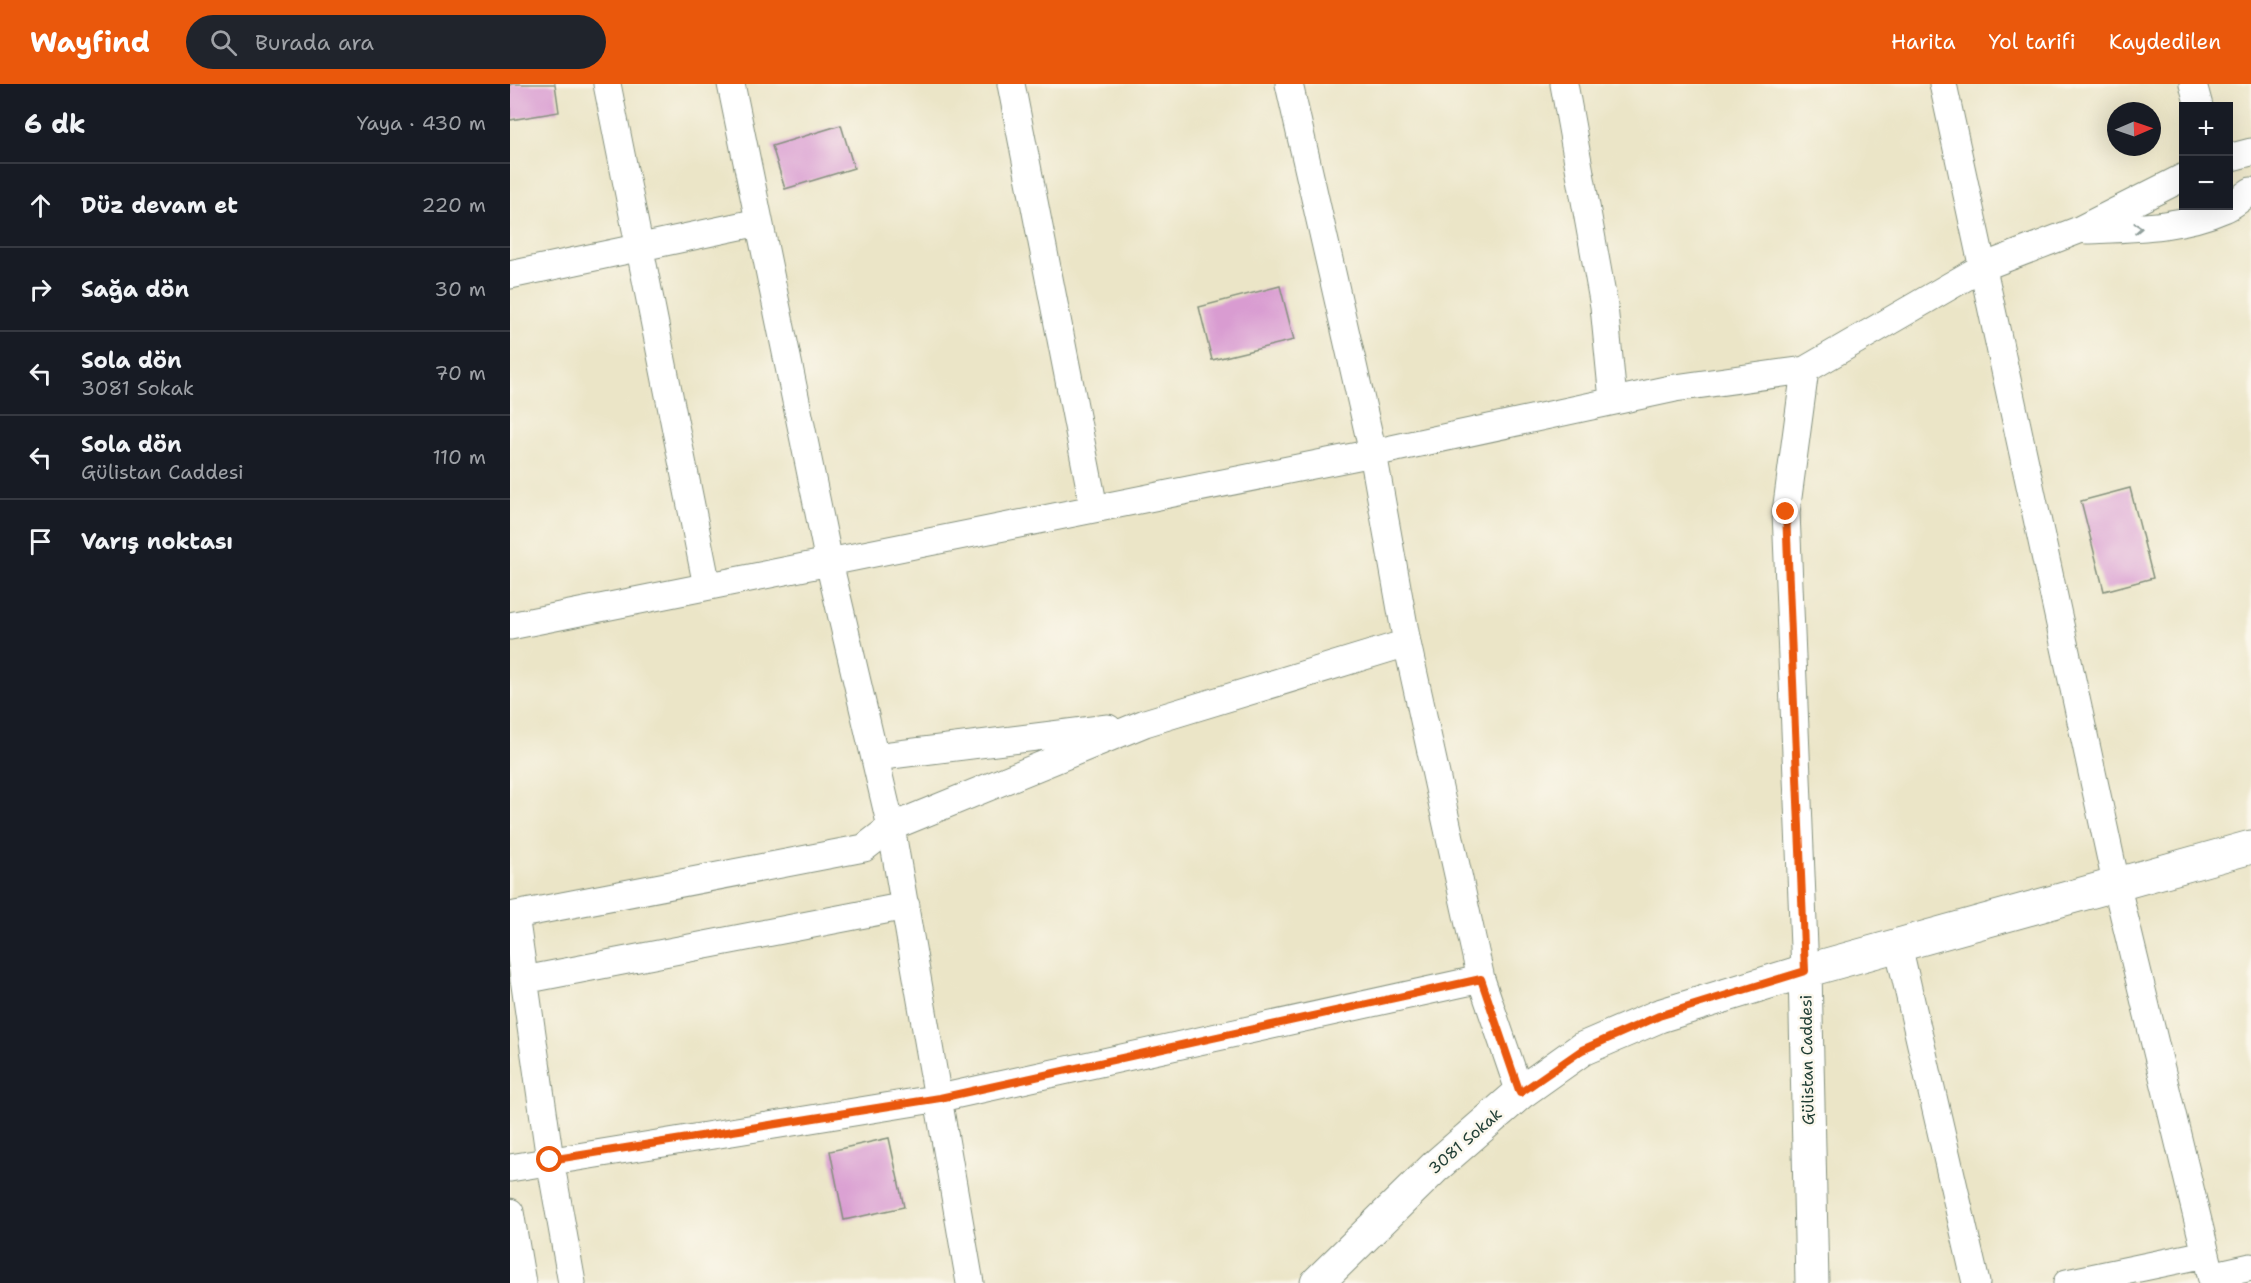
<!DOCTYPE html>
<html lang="tr">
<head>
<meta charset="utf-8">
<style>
	body { margin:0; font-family:"Shantell Sans",sans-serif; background:#20242c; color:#f1f3f6 }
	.controls { position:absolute; right:18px; top:18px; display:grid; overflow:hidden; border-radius:0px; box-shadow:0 6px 24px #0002 }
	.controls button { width:54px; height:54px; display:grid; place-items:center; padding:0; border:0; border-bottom:2px solid #363941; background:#171b24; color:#f1f3f6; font:30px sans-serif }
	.compass { position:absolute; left:1597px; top:18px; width:54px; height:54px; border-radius:50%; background:#171b24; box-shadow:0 6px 24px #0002; rotate:88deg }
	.stop { position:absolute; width:18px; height:18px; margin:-14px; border:4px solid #ea580c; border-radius:50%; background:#fff }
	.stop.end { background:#ea580c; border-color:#fff; box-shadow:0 2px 6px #0008 }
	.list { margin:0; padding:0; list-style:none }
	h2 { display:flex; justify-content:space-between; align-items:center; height:78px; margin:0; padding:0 24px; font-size:26px }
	h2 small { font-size:20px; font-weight:400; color:#9ea1a6 }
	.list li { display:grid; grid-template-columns:39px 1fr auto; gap:18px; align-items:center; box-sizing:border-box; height:84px; padding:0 24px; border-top:2px solid #363941 }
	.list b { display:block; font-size:22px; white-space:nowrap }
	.list p { margin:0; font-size:20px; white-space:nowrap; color:#9ea1a6 }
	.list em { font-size:20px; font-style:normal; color:#9ea1a6 }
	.icon { flex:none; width:33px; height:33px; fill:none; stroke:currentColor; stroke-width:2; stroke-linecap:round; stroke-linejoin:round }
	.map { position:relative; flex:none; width:1741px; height:1199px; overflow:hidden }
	header { display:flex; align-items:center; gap:36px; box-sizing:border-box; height:84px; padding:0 30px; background:#ea580c; color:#fff }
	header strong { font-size:28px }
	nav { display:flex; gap:33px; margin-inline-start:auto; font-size:21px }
	.search { width:420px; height:54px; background:#20242c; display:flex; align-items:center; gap:15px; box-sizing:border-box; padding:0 21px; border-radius:33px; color:#9ea1a6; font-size:22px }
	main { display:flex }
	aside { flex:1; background:#171b24 }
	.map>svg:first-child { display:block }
	.building { fill:#d99cd1 }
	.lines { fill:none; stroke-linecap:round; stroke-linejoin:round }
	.minor-casing { stroke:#85917e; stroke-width:29 }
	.tertiary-casing { stroke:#85917e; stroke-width:35 }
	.minor { stroke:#fff; stroke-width:27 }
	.tertiary { stroke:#fff; stroke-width:33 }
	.oneway { stroke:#8f9e9a }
	.route { stroke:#ea580c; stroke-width:8 }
	.labels { text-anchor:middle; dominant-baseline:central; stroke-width:5; stroke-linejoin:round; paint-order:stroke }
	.street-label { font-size:16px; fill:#1f3d34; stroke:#fbf7ec }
</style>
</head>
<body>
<header>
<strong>Wayfind</strong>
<div class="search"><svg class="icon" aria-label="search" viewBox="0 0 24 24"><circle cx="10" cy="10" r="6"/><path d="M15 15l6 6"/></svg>Burada ara</div>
<nav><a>Harita</a><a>Yol tarifi</a><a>Kaydedilen</a></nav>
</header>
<main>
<aside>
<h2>6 dk<small>Yaya · 430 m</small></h2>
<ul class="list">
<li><svg class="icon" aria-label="ahead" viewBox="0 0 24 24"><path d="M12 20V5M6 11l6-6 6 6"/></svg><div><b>Düz devam et</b></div><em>220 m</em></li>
<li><svg class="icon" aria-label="right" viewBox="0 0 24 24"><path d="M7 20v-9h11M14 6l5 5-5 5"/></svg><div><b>Sağa dön</b></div><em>30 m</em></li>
<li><svg class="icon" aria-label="left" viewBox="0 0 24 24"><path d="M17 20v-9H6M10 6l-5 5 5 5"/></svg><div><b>Sola dön</b><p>3081 Sokak</p></div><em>70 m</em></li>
<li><svg class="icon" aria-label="left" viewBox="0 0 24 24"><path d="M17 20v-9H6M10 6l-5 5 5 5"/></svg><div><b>Sola dön</b><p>Gülistan Caddesi</p></div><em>110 m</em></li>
<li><svg class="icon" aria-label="arrive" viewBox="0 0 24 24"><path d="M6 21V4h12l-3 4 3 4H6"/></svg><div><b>Varış noktası</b></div></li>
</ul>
</aside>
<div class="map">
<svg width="1741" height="1199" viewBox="0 0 1741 1199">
	<rect width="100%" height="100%" fill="#fbf7ec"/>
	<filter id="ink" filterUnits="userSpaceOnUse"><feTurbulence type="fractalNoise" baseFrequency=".0167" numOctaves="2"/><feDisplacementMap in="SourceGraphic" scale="12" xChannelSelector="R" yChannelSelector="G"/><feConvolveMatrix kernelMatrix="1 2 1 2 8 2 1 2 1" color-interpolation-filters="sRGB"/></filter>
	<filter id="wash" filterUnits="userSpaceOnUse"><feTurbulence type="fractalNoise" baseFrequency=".008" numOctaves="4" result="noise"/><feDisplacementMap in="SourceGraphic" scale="24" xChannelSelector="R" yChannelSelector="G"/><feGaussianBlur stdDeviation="1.35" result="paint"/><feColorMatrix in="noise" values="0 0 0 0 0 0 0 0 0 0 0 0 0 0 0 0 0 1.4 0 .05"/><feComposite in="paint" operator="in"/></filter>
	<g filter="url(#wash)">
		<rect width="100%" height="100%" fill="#ebe5c7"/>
		<g id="blocks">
			<path class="building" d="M0,0H45L49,28L0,36Z
				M331,41L344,84L275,105L262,62Z
				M770,202L784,256L702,276L689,223Z
				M1620,404L1643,494L1594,507L1571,417Z
				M379,1054L394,1123L334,1136L320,1067Z"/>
		</g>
	</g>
	<g filter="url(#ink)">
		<use href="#blocks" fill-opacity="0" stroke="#85917e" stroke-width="1.5"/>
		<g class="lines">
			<defs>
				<path id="minor" d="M97,0L197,502
					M221,0L319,478L381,743L460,1199
					M501,0L584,424
					M779,0L863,369L897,559L971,895L1010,1009
					M1054,0L1094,222L1103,316
					M1433,0L1606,799L1703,1199
					M1683,0L1689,22
					M1718,74L1741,68
					M1577,146C1622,144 1671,144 1714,125C1724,121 1732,113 1741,107
					M0,191L249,138
					M1295,286L1276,428L1295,887
					M0,542L863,369L1165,304L1295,286L1473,183L1569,146L1674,93
					M365,673L598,644
					M5,831L40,1076L62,1199
					M0,832L354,764L381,743L635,639L897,559
					M1388,861L1466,1199
					M14,896L396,822
					M0,1084L430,1014L971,895
					M0,1128L12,1199
					M1701,1192L1741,1183
					M1557,1199L1696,1170"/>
				<path id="tertiary" d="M1295,887L1302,1199
					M807,1199L925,1083L1010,1009L1072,965L1149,932L1295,887L1741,763"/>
			</defs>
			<use href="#minor" class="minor-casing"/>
			<use href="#tertiary" class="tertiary-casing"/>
			<use href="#minor" class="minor"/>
			<use href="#tertiary" class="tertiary"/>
		</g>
		<defs><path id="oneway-chevron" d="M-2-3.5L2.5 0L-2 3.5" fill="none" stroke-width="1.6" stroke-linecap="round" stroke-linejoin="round" transform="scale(1.5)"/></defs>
		<use class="oneway" href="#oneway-chevron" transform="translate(1628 144) rotate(-4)"/>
	</g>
	<g class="lines" filter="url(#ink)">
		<path class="route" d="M40,1076L430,1014L971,895L1010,1009L1072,966L1149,932L1295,887L1276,428"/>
	</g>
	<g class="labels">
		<g class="street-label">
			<text transform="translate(1297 976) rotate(-91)">Gülistan Caddesi</text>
			<text transform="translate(955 1057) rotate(-41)">3081 Sokak</text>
		</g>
	</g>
</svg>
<div class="controls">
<button>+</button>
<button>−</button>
</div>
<svg class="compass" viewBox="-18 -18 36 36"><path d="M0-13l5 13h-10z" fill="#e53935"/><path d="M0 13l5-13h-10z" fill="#9ea1a6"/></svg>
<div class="stop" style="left:40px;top:1076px"></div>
<div class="stop end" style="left:1276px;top:428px"></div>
</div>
</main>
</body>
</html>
